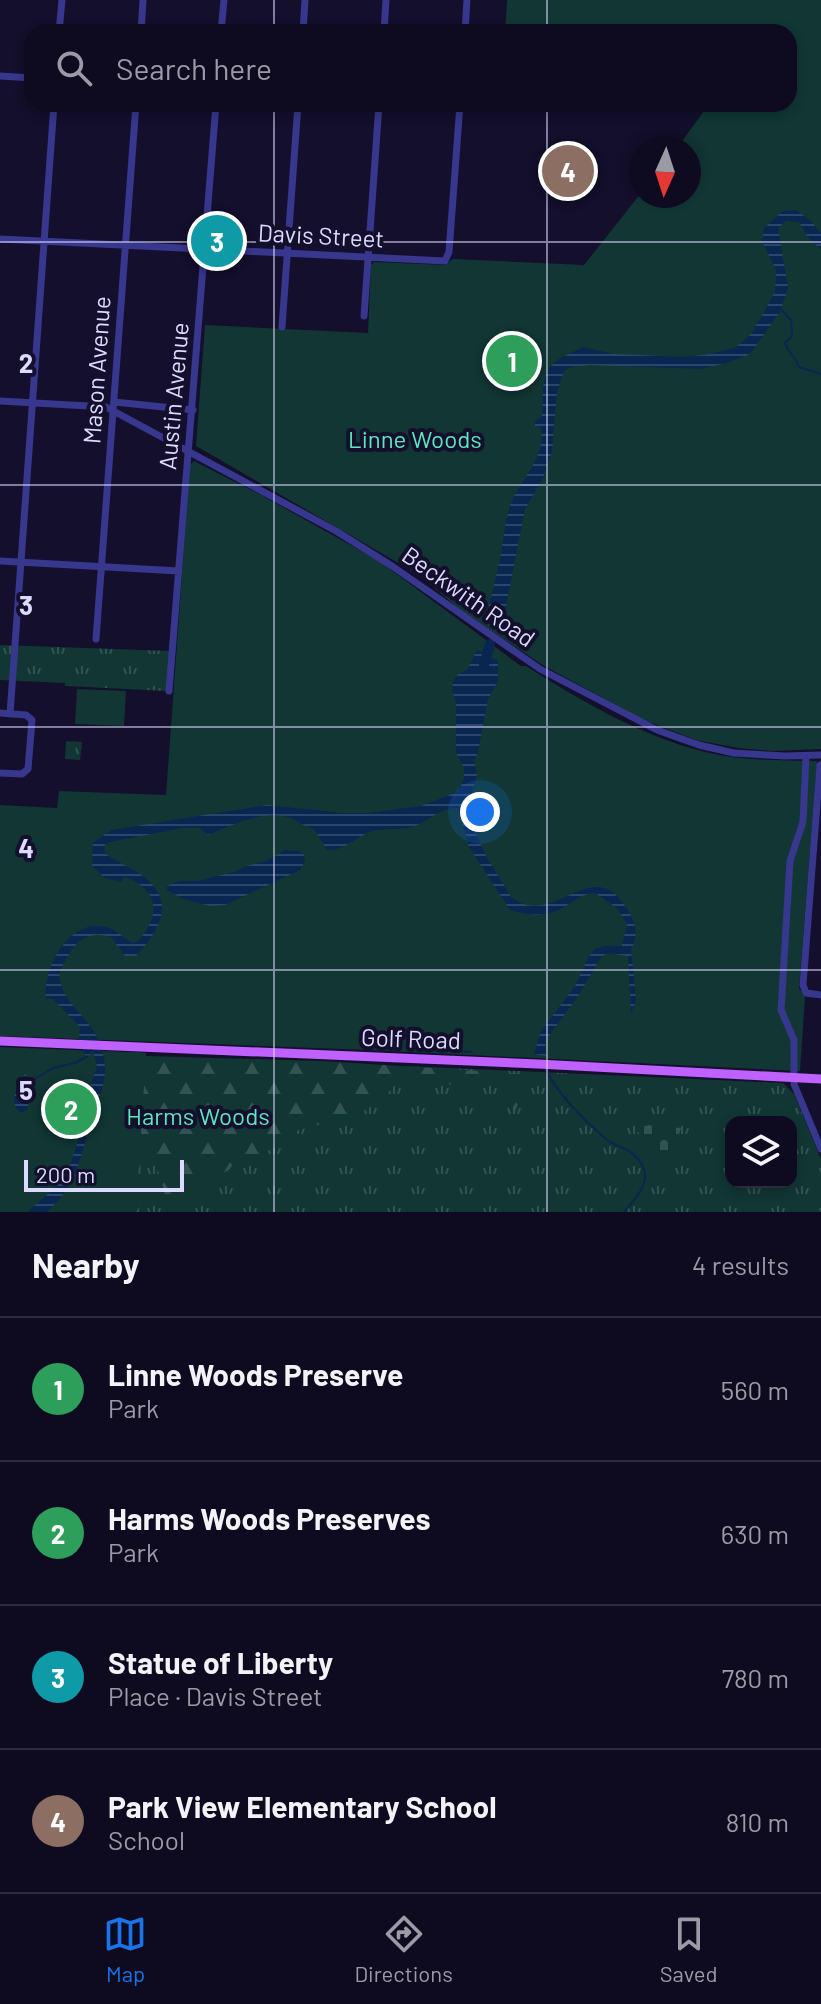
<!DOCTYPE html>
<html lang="en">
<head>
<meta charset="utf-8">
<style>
	body { margin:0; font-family:Barlow,sans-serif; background:#17142a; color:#f1f3f6 }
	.controls { position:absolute; right:24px; bottom:24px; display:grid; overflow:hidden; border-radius:16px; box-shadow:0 4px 12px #0003 }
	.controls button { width:72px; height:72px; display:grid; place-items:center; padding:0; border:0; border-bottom:2px solid #2e2b3f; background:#0e0b21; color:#f1f3f6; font:40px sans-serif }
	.compass { position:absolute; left:629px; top:136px; width:72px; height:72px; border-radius:50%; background:#0e0b21; box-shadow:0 4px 12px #0003; rotate:183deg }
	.scale { position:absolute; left:24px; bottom:20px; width:160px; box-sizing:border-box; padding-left:8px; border:4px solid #dddaff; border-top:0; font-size:22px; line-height:28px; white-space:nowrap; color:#dddaff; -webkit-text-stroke:6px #130f2c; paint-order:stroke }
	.you { position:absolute; left:480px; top:812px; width:28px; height:28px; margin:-20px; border:6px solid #fff; border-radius:50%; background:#1a73e8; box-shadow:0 0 0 12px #1a73e833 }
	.badge { display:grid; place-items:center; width:52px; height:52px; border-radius:50%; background:#1a73e8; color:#fff; font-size:26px; font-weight:700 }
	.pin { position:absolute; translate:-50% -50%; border:4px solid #fff; box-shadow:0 2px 8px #0006 }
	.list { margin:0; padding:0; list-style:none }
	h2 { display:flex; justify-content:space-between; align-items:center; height:104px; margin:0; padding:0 32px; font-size:34px }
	h2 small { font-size:26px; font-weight:400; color:#9b9ba5 }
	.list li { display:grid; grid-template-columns:52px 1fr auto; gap:24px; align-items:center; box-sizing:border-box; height:144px; padding:0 32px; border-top:2px solid #2e2b3f }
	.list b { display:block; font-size:30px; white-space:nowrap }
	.list p { margin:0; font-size:26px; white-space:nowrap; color:#9b9ba5 }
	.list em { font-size:26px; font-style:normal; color:#9b9ba5 }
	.icon { flex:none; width:44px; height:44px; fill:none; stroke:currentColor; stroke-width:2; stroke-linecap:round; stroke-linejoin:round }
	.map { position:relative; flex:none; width:821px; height:1212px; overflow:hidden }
	.search { position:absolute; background:#0e0b21; box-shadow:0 4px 12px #0003; left:24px; right:24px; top:24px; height:88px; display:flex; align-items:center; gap:20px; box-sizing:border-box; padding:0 28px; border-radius:24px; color:#9b9ba5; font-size:30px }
	.sheet { height:680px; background:#0e0b21 }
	nav { display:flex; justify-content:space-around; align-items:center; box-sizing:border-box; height:112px; border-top:2px solid #2e2b3f; background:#0e0b21; font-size:22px; color:#9b9ba5 }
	nav a { display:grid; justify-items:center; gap:4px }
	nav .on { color:#1a73e8 }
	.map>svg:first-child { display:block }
	.grass { fill:url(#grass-tufts); fill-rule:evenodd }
	.forest { fill:url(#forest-firs) }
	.cemetery { fill:url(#cemetery-stones) }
	.park { fill:#113634 }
	.water { fill:url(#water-rules) }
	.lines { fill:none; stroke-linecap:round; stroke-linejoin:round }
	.stream { stroke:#092651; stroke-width:2 }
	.river { stroke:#092651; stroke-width:10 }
	.minor { stroke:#37378e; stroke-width:7 }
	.major { stroke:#be61ff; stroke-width:9 }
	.grid { fill:none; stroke:#dddaff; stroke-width:2; stroke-opacity:0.55 }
	.labels { text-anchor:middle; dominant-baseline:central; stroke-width:8; stroke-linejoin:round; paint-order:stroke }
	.street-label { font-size:24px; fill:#dddaff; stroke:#130f2c }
	.park-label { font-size:24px; fill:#5ce9c0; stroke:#130f2c }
	.grid-label { font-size:26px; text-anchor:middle; font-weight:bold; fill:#dddaff; stroke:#130f2c; stroke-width:8; stroke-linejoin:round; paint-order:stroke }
</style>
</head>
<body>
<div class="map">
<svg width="821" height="1212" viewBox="0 0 821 1212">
	<defs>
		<pattern id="grass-tufts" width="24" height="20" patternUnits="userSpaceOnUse" patternTransform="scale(2)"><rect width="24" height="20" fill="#113634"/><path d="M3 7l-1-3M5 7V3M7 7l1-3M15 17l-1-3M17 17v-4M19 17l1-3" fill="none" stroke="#335252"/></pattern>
		<pattern id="forest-firs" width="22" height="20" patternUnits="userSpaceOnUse" patternTransform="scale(2)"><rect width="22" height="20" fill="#113634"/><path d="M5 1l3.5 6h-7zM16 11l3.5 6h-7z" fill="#335252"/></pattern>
		<pattern id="cemetery-stones" width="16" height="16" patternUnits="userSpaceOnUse" patternTransform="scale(2)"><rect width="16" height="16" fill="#113634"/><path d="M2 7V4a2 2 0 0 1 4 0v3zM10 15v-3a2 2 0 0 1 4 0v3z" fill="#335252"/></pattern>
		<pattern id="water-rules" width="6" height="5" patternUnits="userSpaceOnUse" patternTransform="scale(2)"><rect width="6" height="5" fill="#092651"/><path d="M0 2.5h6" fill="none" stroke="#2c456b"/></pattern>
	</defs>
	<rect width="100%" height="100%" fill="#130f2c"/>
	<path class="grass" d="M0,645L171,651L166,691L65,686V683L0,680Z
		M66,741L82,742L80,760L65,759Z
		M145,1060L405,1070L406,1066L783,1083L794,1094L821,1159V1212H136ZM731,1122H791V1182H731Z"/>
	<path class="forest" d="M103,1051L146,1053V1056L322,1061L541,1075L525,1090L515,1111L500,1085L490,1080L461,1086L420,1080L397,1083L379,1102L367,1109L356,1115L298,1130L284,1144L260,1154L236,1161L229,1170L186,1191L172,1202L166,1198L152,1149L147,1146L141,1152L139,1212H47Z"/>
	<path class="cemetery" d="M649,1125L681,1128L671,1161L653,1158L636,1128Z"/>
	<path class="park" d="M507,0H821V749L773,751L738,748L696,740L644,720L544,666L459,609L419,575L196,446L205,325L368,333L371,265L374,262L445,265L453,259L584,265L641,193V196H689V148H677L704,111V104H789V32H505Z
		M194,461L261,495L379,561L521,666H526C581,701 641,736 705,752C742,761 779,760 817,761L799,988L805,997L800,1071L368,1050L0,1036V805L57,808L59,791L166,795L190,465Z
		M77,689L126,691L124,726L75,724Z
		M0,1047L146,1053L136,1212H0Z"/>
	<path class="water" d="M796,210L811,221L821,233V249L809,239L799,222L786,221L778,228L788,288L780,312L750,354L727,363L700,369L589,365L572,367L564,371L557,392L552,451L543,478L525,509L501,632L485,622C489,604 494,586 498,568C504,545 503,523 512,501C521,480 549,452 540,427L535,426V422L542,416C544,398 539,376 555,362C562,356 574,352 583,347L614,354L684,357L704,355L735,348L752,333L775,292L776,270L762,241L764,228L783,211Z
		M477,650L498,661V681L488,699L478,752L474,761L477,775L468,806L469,819L486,856L511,897C555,932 594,846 630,914C636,925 638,938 631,949L636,1000L631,1014L628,956L608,953L602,956L576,999L545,1041L546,1056L534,1054L541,1031L575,986L588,958L595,949L604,946H622L627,924L617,908L595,893C582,893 572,903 561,909C545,917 527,915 510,910L469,847L458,808C439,807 429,822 412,827C398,831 380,827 367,833C354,839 343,851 327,850L314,829C304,827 299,821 291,818C264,809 232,825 208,835L200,828H183L110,842L105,844L104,852C114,861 126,865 137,872C177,897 163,927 136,956H125L111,937C88,931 77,939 67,958C63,965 58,972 60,981C65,1003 87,1017 97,1037C115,1076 98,1095 88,1132C78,1166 75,1187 47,1212H27L55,1188L71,1163L83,1125V1109L97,1066L89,1038H86L91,1052L89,1057L86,1056L79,1039L80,1027L53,999H46C42,968 70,917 106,927C116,929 124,939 133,943C141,940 142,936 147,929C162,905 150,885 124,877L121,882L105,878L92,866L93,843L111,830L267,805L343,813H368L421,806L447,796L458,791L464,779V768L456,753V703L452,690L453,681L457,675L467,670Z
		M285,850L299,851L304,855L305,861L300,870L225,905L210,906L183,899L167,890V886L179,881H197L234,872L246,866L266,861Z
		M25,1074L30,1080L28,1109L21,1113C7,1103 18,1086 25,1074Z"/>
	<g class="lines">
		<path class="stream" d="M780,308L791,320L792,336L785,343C788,353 796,357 799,367L821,374
			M408,1048L472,1052
			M545,1068C557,1094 584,1120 606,1139C614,1146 625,1147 633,1154C658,1176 639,1195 624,1212
			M30,1082L53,1068L75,1063L88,1056"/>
		<path class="river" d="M484,665L490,644"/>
		<path class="minor" d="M59,32L62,0
			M141,32L143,0
			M221,32L224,0
			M303,32L305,0
			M384,32L386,0
			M465,32L467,0
			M0,76L32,78
			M539,104H570
			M637,104H647
			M0,239L445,261L449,252L460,104
			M364,316L379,104
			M282,327L298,104
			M0,401L106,407L336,531L392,566L540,669L657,730L699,745L734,753L785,756L821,755
			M114,402L193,410
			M0,561L179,571
			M96,639L136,104
			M169,691L216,104
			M0,713L26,715L32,720L28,769L22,774L0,773
			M10,714L54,104
			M806,757L803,822L790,861L781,1010L794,1040V1084L821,1149
			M820,765L803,985L806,993L821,995"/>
		<path class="major" d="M0,1041L538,1064L821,1079"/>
	</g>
	<path class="grid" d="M274,0V32M547,0V32M274,104V1212M547,104V1212M0,242H821M0,485H821M0,727H821M0,970H821"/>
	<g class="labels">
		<g class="street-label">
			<text transform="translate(321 235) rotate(3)">Davis Street</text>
			<text transform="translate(96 370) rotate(-86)">Mason Avenue</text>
			<text transform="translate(173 396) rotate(-85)">Austin Avenue</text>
			<text transform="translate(469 596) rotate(35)">Beckwith Road</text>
			<text transform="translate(411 1038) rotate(2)">Golf Road</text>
		</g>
		<g class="park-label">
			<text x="415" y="438">Linne Woods</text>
			<text x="198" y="1115">Harms Woods</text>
		</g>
	</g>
	<g class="grid-label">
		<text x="26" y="373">2</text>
		<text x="26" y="615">3</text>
		<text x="26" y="858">4</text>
		<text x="26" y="1100">5</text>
	</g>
</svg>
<div class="controls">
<button><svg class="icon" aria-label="layers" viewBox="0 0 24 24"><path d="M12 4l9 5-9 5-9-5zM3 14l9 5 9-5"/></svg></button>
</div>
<svg class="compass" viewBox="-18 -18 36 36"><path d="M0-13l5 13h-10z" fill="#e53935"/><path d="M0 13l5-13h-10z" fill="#9b9ba5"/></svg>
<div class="scale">200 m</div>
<div class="you"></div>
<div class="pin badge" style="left:512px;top:361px;background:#2e9e5b">1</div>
<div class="pin badge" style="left:71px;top:1109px;background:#2e9e5b">2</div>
<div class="pin badge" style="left:217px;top:241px;background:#0f9aa8">3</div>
<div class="pin badge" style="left:568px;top:171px;background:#8d6e63">4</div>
<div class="search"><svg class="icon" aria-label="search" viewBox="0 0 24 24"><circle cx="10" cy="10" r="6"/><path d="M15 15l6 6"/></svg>Search here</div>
</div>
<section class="sheet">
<h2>Nearby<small>4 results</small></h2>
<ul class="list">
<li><span class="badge" style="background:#2e9e5b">1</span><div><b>Linne Woods Preserve</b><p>Park</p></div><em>560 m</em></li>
<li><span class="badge" style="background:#2e9e5b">2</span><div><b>Harms Woods Preserves</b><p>Park</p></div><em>630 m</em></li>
<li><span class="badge" style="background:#0f9aa8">3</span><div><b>Statue of Liberty</b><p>Place · Davis Street</p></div><em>780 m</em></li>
<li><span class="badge" style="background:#8d6e63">4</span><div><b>Park View Elementary School</b><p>School</p></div><em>810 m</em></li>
</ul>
</section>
<nav>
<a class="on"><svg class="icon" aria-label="map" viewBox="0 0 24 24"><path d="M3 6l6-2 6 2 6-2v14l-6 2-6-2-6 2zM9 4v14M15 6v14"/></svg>Map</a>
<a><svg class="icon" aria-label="directions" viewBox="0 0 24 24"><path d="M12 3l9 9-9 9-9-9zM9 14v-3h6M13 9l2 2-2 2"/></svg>Directions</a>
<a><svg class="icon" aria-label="saved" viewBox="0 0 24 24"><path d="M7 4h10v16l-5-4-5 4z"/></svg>Saved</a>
</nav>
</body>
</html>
